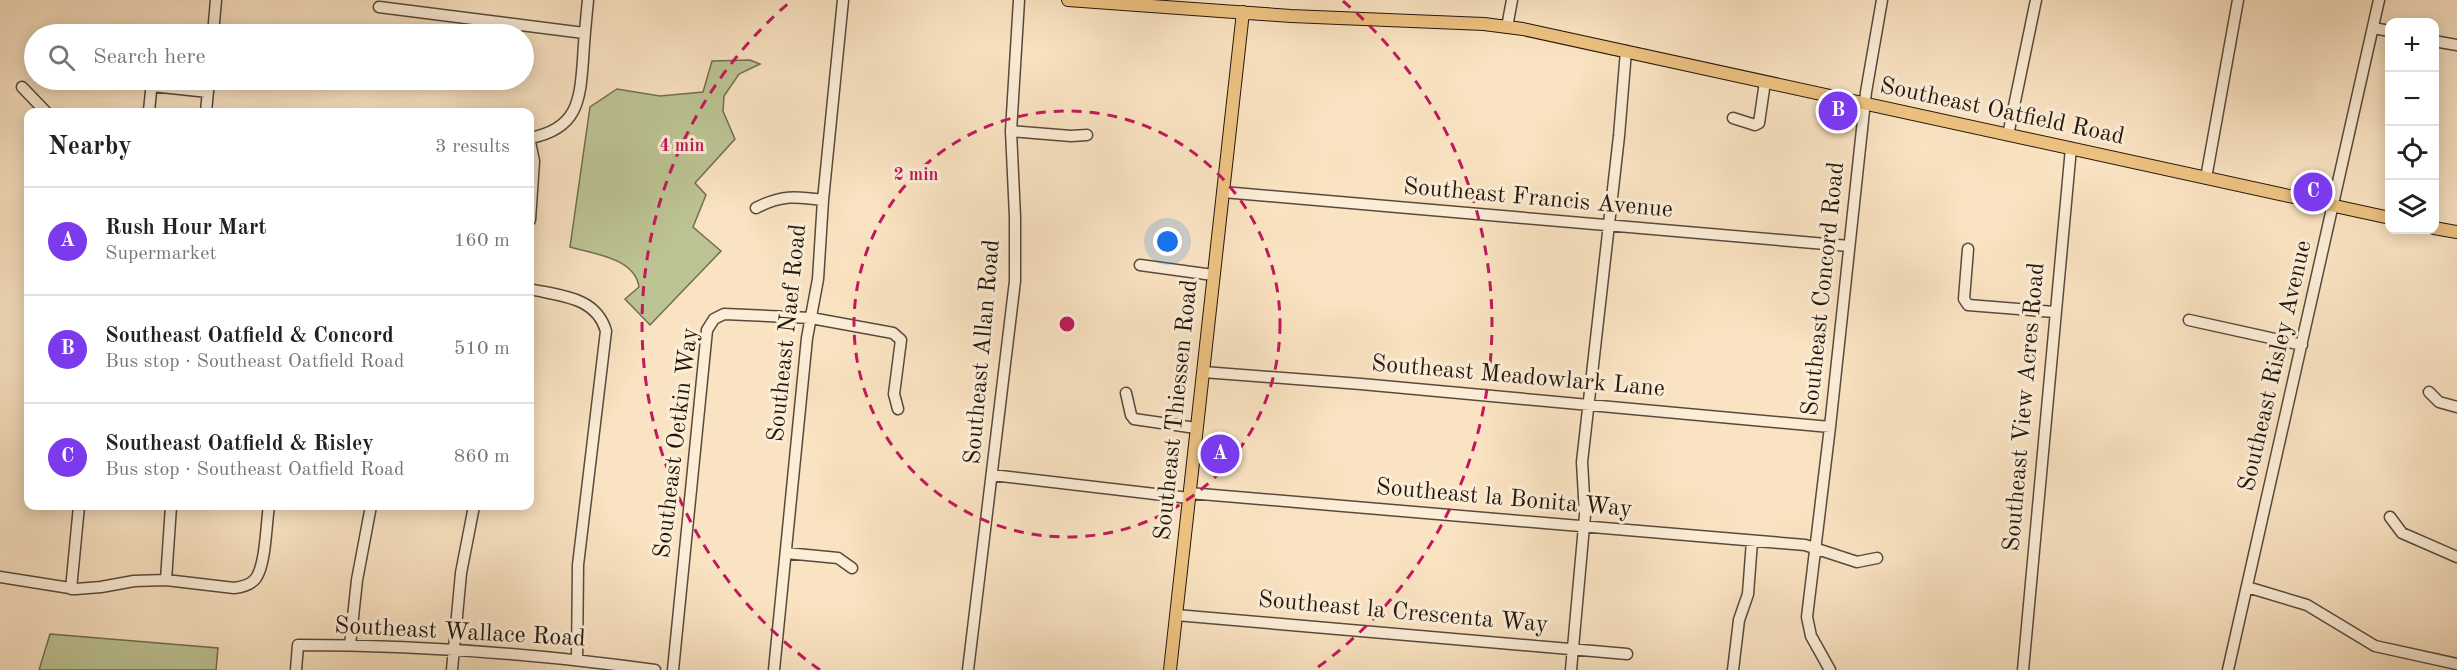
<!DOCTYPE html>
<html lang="en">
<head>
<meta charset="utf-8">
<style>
	body { margin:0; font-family:"Old Standard TT",serif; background:#f6f6f6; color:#222 }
	.controls { position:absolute; right:18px; top:18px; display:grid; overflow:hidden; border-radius:12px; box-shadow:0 3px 15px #0003 }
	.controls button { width:54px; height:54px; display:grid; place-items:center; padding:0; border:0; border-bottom:2px solid #e0e0e0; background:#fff; color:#222; font:30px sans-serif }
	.you { position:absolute; left:1168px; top:242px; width:21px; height:21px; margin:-15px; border:4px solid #fff; border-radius:50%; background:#1a73e8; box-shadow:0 0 0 9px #1a73e833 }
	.badge { display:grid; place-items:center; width:39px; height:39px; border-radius:50%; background:#7c3aed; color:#fff; font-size:20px; font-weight:700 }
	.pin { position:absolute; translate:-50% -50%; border:3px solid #fff; box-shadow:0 2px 6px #0006 }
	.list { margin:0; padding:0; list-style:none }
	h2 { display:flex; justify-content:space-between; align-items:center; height:78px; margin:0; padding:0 24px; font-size:26px }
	h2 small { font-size:20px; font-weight:400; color:#767676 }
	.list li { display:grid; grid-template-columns:39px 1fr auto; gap:18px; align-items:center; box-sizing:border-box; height:108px; padding:0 24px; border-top:2px solid #e0e0e0 }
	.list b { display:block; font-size:22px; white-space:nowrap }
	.list p { margin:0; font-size:20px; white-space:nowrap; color:#767676 }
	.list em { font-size:20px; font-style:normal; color:#767676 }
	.icon { flex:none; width:33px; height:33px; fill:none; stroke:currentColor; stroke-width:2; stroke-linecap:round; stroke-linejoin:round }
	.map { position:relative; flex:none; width:2457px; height:670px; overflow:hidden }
	.search { position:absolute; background:#fff; box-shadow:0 3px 15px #0003; left:24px; top:24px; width:510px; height:66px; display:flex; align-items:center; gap:15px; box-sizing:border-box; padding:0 21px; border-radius:33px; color:#767676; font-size:22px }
	.panel { position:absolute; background:#fff; box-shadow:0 3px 15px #0003; left:24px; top:108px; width:510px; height:402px; border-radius:12px }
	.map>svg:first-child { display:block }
	.green { fill:#bdc494; stroke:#706e51; stroke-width:1.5 }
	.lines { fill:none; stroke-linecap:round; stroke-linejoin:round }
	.minor-casing { stroke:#584a3b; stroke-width:13 }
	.major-casing { stroke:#22170e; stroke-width:14 }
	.minor { stroke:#fcedd7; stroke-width:10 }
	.major { stroke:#edc281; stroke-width:12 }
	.ring { fill:none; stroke:#c2185b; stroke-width:3; stroke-dasharray:10 8 }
	.labels { text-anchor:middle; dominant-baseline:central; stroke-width:6; stroke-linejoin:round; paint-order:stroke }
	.street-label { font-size:24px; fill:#22170e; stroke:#fcedd7 }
	.centre { fill:#c2185b; stroke:#fcedd7; stroke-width:3 }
	.ring-label { font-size:18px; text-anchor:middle; font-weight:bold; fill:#c2185b; stroke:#fcedd7; stroke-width:6; stroke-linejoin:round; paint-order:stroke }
</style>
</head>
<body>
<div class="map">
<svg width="2457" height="670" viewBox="0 0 2457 670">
	<rect width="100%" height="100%" fill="#fae3c2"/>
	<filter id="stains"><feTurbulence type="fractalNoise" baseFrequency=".00333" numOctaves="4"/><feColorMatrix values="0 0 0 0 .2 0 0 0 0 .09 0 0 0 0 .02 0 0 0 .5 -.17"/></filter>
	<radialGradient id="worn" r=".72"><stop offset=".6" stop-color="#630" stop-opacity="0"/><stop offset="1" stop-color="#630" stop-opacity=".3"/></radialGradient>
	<path class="green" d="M750,60L760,64L739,74L724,96L723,111L735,139L695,183L706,195L693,227L721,251L650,325L625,299L639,287C635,258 594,254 570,247L590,107L617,89L660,96L703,92L712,61Z
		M50,634L218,648L216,670H39Z"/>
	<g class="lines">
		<defs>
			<path id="minor" d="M379,7L584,33
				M1507,27L1512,0
				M2373,28L2390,31
				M213,34L216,0
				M2434,41L2457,45
				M152,86L208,92
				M22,87L46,112
				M149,111L152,81
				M206,112L209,80
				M1733,118L1755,125L1759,123L1765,82
				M1011,131L1071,136L1087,135
				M2008,135L2036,0
				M530,138C577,129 580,102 583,60C584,40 586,20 588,0
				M530,142L534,161L530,220
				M2206,178L2238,0
				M1223,192L1849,246
				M756,208C781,195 796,196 823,200
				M1968,249L1964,299L1968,305L2055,312
				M1140,265L1213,275
				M530,289C559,296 596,296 606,331L578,565L577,659
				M2189,320L2302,345
				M1203,372L1361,384L1830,427
				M2429,392L2439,402L2457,407
				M1126,393L1131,415L1134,419L1196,428
				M992,475L1189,498
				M1189,493L1805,545L1857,562L1877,558
				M2390,517L2402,533L2457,557
				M786,553L838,558L852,568
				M0,577L76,589L101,587L134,581L166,580L234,588C243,587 251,585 256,578C266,563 266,524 269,506
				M166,580L171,506
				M2247,587L2307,605L2375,646L2457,664
				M71,589L79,506
				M1176,615L1627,654
				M350,645L357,580L371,506
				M296,670L298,645C417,645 538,654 655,670
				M452,670L461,573L474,506
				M673,670L707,330L714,319L724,314L811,318L893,333L901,340L894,394L898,409
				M774,670L807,338L818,279L823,200L843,0
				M968,670L1015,281V217L1011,131L1019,0
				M1571,670L1585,515L1582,462L1619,136L1626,51
				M1733,670L1739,620L1748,594L1752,541
				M1830,670L1811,636L1807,617L1830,427L1866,92L1882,0
				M2023,670L2071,148
				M2228,670L2379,0"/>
			<path id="major" d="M1068,0L1291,16L1484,24L1523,29L2390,218
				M2434,228L2457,232
				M1170,670L1243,12"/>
		</defs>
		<use href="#minor" class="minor-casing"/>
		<use href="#major" class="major-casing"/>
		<use href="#minor" class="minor"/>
		<use href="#major" class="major"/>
	</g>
	<g class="ring">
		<circle cx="1067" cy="324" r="213"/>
		<path d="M820 670A425 425 0 0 1 791 1M1343 1A425 425 0 0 1 1314 670"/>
	</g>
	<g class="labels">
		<g class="street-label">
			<text transform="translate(2002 112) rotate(12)">Southeast Oatfield Road</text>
			<text transform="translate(1538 199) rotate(5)">Southeast Francis Avenue</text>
			<text transform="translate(1824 289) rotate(-84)">Southeast Concord Road</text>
			<text transform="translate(788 333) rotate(-84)">Southeast Naef Road</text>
			<text transform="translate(983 352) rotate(-85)">Southeast Allan Road</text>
			<text transform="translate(2276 366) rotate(-77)">Southeast Risley Avenue</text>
			<text transform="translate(1518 377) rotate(5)">Southeast Meadowlark Lane</text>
			<text transform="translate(2025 407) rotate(-85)">Southeast View Acres Road</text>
			<text transform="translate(1177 410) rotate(-84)">Southeast Thiessen Road</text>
			<text transform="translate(677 443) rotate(-83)">Southeast Oetkin Way</text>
			<text transform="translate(1504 499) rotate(5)">Southeast la Bonita Way</text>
			<text transform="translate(1403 613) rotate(5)">Southeast la Crescenta Way</text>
			<text transform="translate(460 633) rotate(3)">Southeast Wallace Road</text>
		</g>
	</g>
	<circle cx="1067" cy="324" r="9" class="centre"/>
	<g class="ring-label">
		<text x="682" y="151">4 min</text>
		<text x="916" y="180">2 min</text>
	</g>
	<rect width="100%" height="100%" filter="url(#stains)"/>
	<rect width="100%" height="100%" fill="url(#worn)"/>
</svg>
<div class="controls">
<button>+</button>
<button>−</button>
<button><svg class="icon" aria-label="locate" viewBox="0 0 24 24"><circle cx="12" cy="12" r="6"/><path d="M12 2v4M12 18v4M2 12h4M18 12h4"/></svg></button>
<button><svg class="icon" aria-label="layers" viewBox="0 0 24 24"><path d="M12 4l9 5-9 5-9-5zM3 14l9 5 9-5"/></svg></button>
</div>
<div class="you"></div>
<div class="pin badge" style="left:1220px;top:454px">A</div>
<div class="pin badge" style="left:1838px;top:111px">B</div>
<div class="pin badge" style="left:2313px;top:192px">C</div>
<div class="search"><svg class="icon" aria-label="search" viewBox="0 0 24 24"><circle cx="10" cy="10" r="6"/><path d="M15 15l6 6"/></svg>Search here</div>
<section class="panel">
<h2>Nearby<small>3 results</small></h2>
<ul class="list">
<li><span class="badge">A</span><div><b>Rush Hour Mart</b><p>Supermarket</p></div><em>160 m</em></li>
<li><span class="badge">B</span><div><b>Southeast Oatfield &amp; Concord</b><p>Bus stop · Southeast Oatfield Road</p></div><em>510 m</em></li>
<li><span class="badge">C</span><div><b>Southeast Oatfield &amp; Risley</b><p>Bus stop · Southeast Oatfield Road</p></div><em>860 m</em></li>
</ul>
</section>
</div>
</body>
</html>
